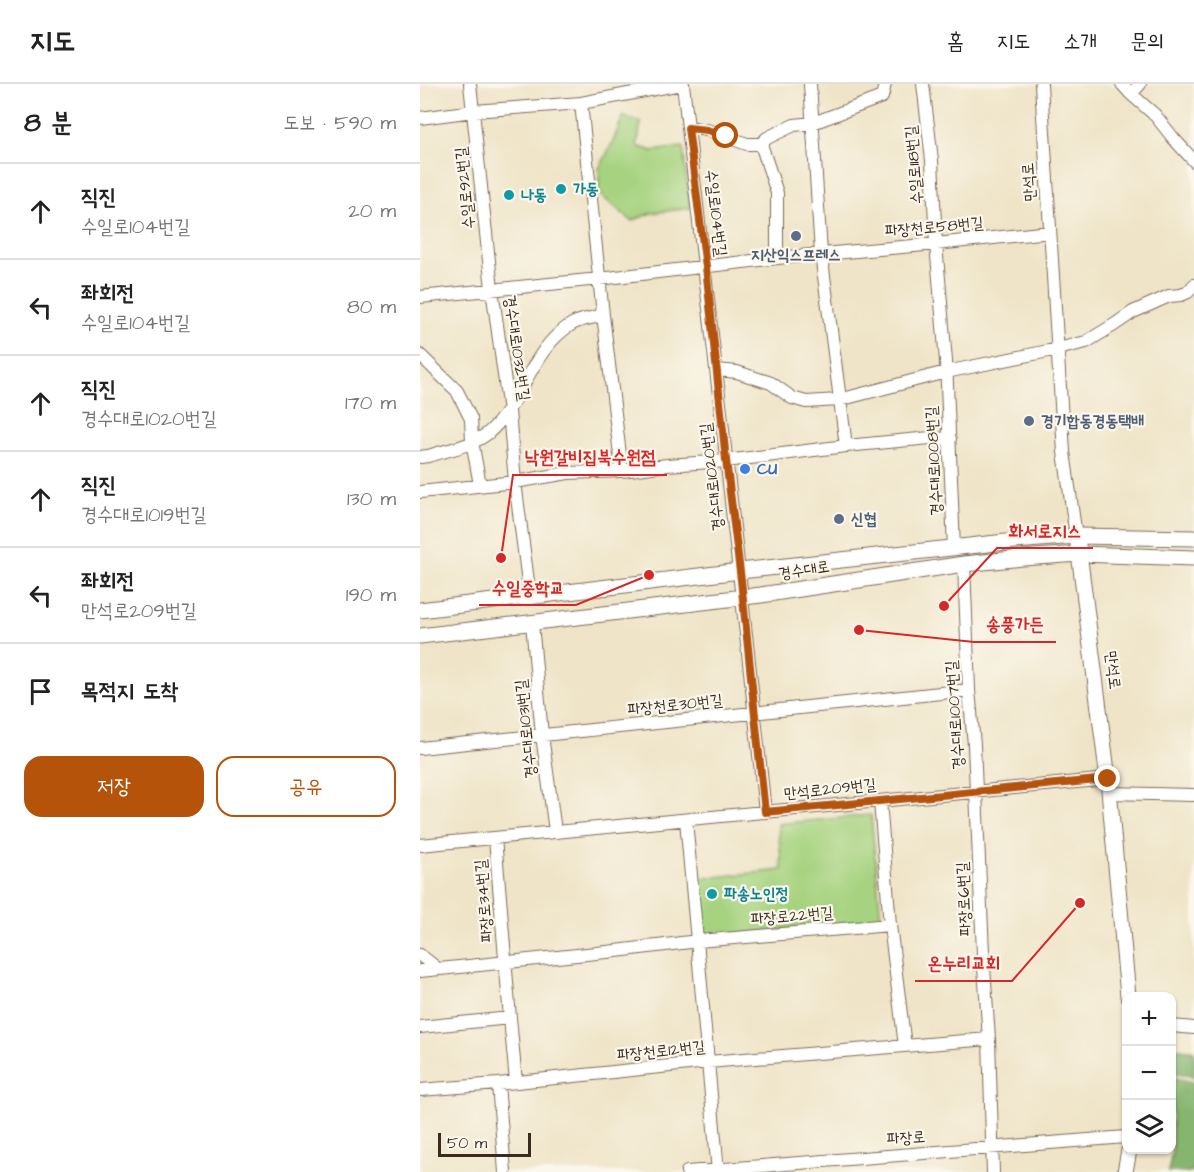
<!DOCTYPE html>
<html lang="ko">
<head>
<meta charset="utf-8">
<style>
	body { margin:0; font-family:"Architects Daughter","Poor Story",sans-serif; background:#f2f2f2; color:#222 }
	.controls { position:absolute; right:18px; bottom:18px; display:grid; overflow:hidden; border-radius:12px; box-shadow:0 2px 4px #0004 }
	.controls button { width:54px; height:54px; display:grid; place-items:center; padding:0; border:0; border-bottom:2px solid #e0e0e0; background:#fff; color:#222; font:30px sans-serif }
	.scale { position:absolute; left:18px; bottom:15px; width:93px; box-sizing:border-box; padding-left:6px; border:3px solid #3b2a1e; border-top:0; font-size:16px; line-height:21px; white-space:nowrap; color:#3b2a1e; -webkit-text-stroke:4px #fbf7ec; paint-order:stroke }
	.stop { position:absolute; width:18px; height:18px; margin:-14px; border:4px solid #b45309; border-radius:50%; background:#fff }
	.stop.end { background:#b45309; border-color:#fff; box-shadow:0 2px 6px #0008 }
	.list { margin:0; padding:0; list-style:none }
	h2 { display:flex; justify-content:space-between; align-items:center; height:78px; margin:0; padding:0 24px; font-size:26px }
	h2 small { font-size:20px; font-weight:400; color:#767676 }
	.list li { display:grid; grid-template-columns:39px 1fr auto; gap:18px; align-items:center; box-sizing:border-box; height:96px; padding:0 24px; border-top:2px solid #e0e0e0 }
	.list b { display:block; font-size:22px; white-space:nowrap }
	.list p { margin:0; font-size:20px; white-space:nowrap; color:#767676 }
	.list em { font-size:20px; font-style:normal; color:#767676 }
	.actions { display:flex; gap:12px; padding:18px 24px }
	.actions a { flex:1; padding:14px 0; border:2px solid #b45309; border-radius:18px; text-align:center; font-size:21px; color:#b45309 }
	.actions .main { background:#b45309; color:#fff }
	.icon { flex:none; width:33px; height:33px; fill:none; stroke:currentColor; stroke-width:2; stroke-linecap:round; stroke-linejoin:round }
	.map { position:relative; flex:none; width:774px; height:1088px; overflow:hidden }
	header { display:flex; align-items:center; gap:36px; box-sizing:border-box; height:84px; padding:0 30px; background:#fff; border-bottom:2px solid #e0e0e0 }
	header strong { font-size:28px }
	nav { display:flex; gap:33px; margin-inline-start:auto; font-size:21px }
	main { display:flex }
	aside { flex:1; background:#fff }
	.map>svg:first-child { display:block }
	.green { fill:#a7d380; stroke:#717e4f; stroke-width:1.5 }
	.forest { fill:#85b56e; stroke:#607046; stroke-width:1.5 }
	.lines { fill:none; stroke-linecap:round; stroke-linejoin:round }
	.minor-casing { stroke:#7a6b59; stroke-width:14 }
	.major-casing { stroke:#7a6b59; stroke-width:17 }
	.minor { stroke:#fff; stroke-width:12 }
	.major { stroke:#fff; stroke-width:15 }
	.route { stroke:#b45309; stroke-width:8 }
	.culture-dot { fill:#0f9aa8; stroke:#fbf7ec; stroke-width:2 }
	.service-dot { fill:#5c6f8a; stroke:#fbf7ec; stroke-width:2 }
	.shop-dot { fill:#3f7fe0; stroke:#fbf7ec; stroke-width:2 }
	.labels { text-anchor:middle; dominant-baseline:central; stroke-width:4.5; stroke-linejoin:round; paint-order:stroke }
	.street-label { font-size:16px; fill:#3b2a1e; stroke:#fbf7ec }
	.culture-label { font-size:16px; font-weight:bold; fill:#0d838f; stroke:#fbf7ec; text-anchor:start }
	.service-label { font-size:16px; font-weight:bold; fill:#4e5e75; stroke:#fbf7ec; text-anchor:start }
	.shop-label { font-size:16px; font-weight:bold; fill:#366cbe; stroke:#fbf7ec; text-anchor:start }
	.leader { fill:none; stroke:#d62828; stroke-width:2 }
	.callout-dot { fill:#d62828; stroke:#fbf7ec; stroke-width:2 }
	.callout-label { font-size:18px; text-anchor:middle; font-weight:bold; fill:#d62828; stroke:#fbf7ec; stroke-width:4.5; stroke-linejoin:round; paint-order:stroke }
</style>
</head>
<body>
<header>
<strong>지도</strong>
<nav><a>홈</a><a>지도</a><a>소개</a><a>문의</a></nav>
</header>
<main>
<aside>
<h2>8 분<small>도보 · 590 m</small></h2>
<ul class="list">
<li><svg class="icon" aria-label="ahead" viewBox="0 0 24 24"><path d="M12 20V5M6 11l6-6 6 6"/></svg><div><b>직진</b><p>수일로104번길</p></div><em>20 m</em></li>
<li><svg class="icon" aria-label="left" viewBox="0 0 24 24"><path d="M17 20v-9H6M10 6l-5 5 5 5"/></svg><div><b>좌회전</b><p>수일로104번길</p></div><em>80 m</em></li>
<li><svg class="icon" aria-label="ahead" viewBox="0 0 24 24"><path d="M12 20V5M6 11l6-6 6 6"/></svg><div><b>직진</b><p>경수대로1020번길</p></div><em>170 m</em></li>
<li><svg class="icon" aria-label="ahead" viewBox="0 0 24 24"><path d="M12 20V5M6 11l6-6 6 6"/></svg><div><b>직진</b><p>경수대로1019번길</p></div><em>130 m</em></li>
<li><svg class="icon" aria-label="left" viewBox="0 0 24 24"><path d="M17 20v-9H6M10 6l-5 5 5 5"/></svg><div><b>좌회전</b><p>만석로209번길</p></div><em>190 m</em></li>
<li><svg class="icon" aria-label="arrive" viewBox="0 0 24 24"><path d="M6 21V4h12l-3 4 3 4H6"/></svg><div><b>목적지 도착</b></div></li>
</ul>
<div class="actions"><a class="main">저장</a><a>공유</a></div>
</aside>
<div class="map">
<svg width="774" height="1088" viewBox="0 0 774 1088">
	<rect width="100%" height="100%" fill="#fbf7ec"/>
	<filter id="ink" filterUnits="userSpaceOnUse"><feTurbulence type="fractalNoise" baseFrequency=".0167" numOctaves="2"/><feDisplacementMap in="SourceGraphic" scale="12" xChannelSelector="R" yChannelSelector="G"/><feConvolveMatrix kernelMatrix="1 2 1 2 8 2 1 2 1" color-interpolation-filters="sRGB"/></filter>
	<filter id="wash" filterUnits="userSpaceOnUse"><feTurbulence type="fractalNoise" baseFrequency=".008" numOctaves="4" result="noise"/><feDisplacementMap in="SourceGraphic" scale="24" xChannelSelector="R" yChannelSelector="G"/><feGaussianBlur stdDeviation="1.35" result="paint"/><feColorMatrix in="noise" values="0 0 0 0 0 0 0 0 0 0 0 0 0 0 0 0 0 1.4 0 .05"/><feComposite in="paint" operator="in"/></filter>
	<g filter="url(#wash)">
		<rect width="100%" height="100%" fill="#efe4c7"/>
		<path class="green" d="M203,32L221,38L217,62L232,67L263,63L270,124L231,129L212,137L179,110V85L193,58Z
			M451,731L461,835L283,854L277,795L362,786L358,740Z"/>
		<path class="forest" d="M752,964L774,967V993L752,988Z
			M752,993L772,998L774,1026V1088H748L752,1068Z"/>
	</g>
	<g filter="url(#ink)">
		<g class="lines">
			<defs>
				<path id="minor" d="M50,0L72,205L89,327L95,398L110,513
					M263,0C291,243 320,485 345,728
					M390,0L401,169L426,362
					M503,0L512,76L516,160L526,277L534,464
					M621,0L644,368L656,452
					M702,0L711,10L735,31L754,55L774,77
					M711,10L720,0
					M161,19L183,231L202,387
					M0,34L54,27L161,19L261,0
					M268,43L287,46L327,60H341L347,54L374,41L393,39L462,13L465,0
					M341,60L357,109V174
					M0,213L179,195L357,174L516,160L630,148
					M0,271L37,307L51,335L52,357L60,401
					M297,286L317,288L351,299L372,314L386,318L419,316L526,288L638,265L666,258L694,241L713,228L749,212L761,211L768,208L774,201
					M0,373L8,372C27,366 52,362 68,349C104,319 110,265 152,240C161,235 173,234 183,231
					M0,408L95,398L148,389L202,387L247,381L306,377L426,362L510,354L530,355
					M544,480L549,606L554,661L563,869L569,955L573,1088
					M112,539L122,651L135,747
					M0,664L549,606
					M689,709L774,711
					M460,717L470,841L485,962
					M266,736L298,1088
					M75,754L90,934L96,998
					M0,761L688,695
					M0,871L18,885
					M0,887L196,867L278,857L470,841
					M752,942L774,944
					M0,943L90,934
					M78,1000L85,1088
					M0,1006L78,1000L288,978L569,955
					M267,1088L706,1053"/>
				<path id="major" d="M658,461L688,695L708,912
					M0,526L320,487L595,457L656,452L774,454
					M0,552L341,511L544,480L603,474L659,470L774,474
					M705,1088L709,1066"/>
			</defs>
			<use href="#minor" class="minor-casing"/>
			<use href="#major" class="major-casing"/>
			<use href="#minor" class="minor"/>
			<use href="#major" class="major"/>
		</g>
	</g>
	<g class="lines" filter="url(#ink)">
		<path class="route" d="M306,52L287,46L268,44L286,183L306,376L321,496L345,728L688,695"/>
	</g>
	<g class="culture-dot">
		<circle cx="141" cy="105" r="6"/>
		<circle cx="89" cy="111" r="6"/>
		<circle cx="292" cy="810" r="6"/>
	</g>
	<g class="service-dot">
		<circle cx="376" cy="152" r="6"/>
		<circle cx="609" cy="337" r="6"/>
		<circle cx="419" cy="435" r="6"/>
	</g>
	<circle class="shop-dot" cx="325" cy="385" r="6"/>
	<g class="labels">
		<g class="street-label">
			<text transform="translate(494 81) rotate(-95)">수일로118번길</text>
			<text transform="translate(609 98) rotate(-94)">만석로</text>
			<text transform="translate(45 104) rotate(-96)">수일로92번길</text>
			<text transform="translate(296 129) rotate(83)">수일로104번길</text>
			<text transform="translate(514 143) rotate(-5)">파장천로58번길</text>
			<text transform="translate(97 264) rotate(82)">경수대로1032번길</text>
			<text transform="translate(514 377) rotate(-93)">경수대로1008번길</text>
			<text transform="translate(292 393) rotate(-97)">경수대로1020번길</text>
			<text transform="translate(384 486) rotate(-9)">경수대로</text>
			<text transform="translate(693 586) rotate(83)">만석로</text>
			<text transform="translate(255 621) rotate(-6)">파장천로30번길</text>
			<text transform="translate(535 631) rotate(-94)">경수대로1007번길</text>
			<text transform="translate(106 645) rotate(-96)">경수대로1031번길</text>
			<text transform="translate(410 705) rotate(-6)">만석로209번길</text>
			<text transform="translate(544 815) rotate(-93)">파장로6번길</text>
			<text transform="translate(64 817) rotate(-95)">파장로34번길</text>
			<text transform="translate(372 832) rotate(-5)">파장로22번길</text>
			<text transform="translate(241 967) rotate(-6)">파장천로12번길</text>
			<text transform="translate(486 1054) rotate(-4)">파장로</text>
		</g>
		<g class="culture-label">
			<text x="153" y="105">가동</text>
			<text x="101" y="111">나동</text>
			<text x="304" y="810">파송노인정</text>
		</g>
		<g class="service-label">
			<text x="376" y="171" text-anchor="middle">지산익스프레스</text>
			<text x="621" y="337">경기합동경동택배</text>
			<text x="431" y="435">신협</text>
		</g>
		<g class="shop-label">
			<text x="337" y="385">CU</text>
		</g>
	</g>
	<path class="leader" d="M81 474L93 391H247M524 522L577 464H673M229 491L156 521H59M439 546L554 558H636M660 819L592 897H495"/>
	<g class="callout-dot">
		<circle cx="81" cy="474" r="6"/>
		<circle cx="524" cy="522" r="6"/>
		<circle cx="229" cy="491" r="6"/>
		<circle cx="439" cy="546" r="6"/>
		<circle cx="660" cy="819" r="6"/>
	</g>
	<g class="callout-label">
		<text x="170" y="379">낙원갈비집북수원점</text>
		<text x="625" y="453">화서로지스</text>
		<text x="108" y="510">수일중학교</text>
		<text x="595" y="546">송풍가든</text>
		<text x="544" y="885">온누리교회</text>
	</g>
</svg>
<div class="controls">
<button>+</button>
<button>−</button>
<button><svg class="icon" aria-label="layers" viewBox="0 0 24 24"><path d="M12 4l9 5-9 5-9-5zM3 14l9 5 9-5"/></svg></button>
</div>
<div class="scale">50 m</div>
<div class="stop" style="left:306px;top:52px"></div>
<div class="stop end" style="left:688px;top:695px"></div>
</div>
</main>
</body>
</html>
